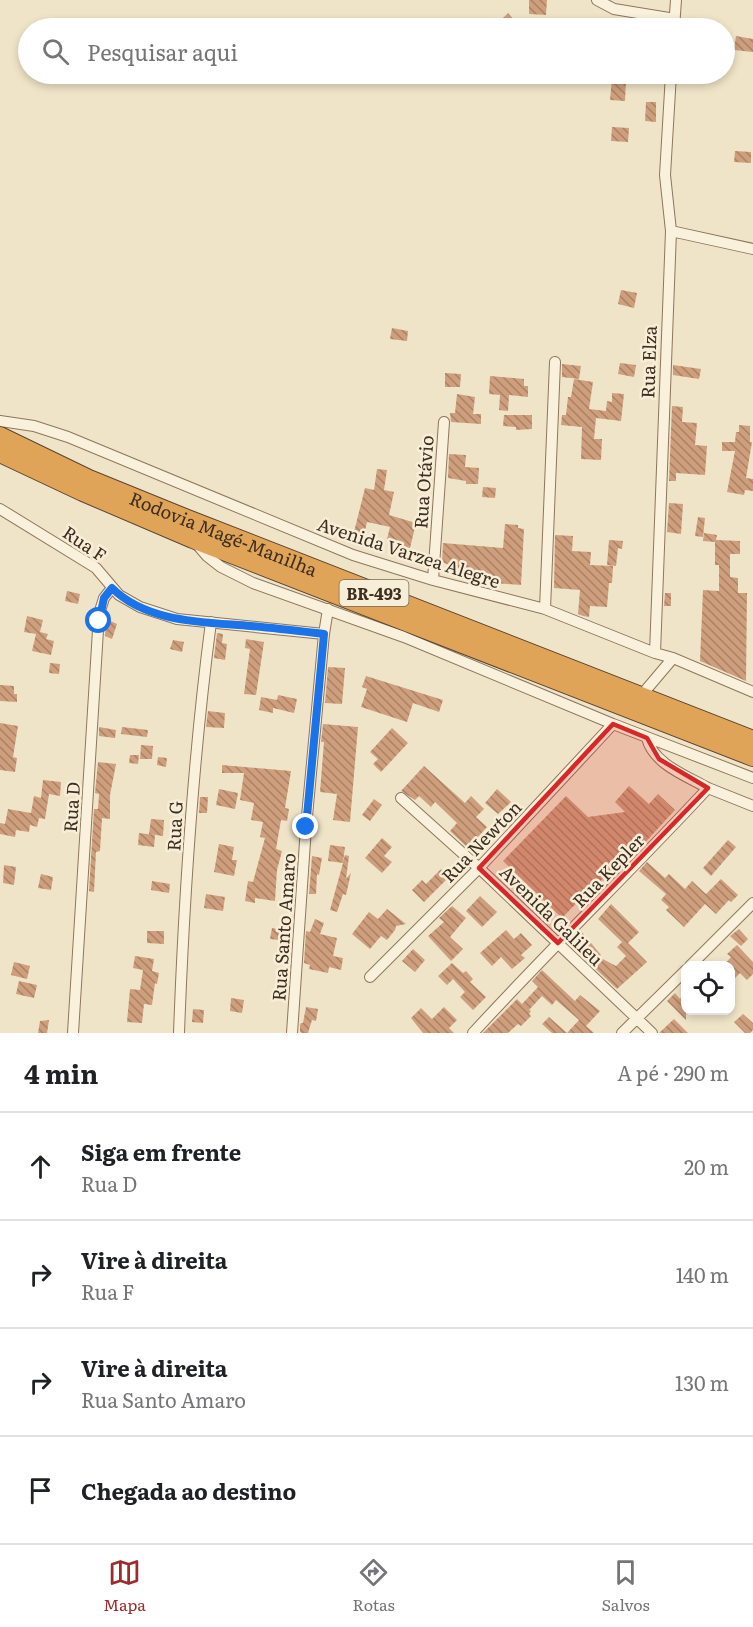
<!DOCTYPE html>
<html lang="pt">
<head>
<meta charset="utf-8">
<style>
	body { margin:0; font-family:Literata,serif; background:#f2f2f2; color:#202124 }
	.controls { position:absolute; right:18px; bottom:18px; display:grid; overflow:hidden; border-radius:12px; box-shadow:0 3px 9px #0003 }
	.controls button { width:54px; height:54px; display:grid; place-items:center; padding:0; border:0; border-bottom:2px solid #e0e0e0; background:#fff; color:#202124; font:30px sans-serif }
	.stop { position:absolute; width:18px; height:18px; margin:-14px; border:4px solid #1a73e8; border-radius:50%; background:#fff }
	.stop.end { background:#1a73e8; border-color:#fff; box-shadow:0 2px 6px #0008 }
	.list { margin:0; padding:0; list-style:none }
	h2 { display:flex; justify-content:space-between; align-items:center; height:78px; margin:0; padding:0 24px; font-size:26px }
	h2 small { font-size:20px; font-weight:400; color:#757577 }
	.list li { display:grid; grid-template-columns:39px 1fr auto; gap:18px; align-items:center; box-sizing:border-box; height:108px; padding:0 24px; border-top:2px solid #e0e0e0 }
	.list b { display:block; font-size:22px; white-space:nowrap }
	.list p { margin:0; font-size:20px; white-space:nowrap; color:#757577 }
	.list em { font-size:20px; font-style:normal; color:#757577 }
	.icon { flex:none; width:33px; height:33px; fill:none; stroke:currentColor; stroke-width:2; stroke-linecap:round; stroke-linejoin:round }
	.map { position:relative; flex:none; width:753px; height:1033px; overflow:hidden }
	.search { position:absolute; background:#fff; box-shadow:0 3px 9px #0003; left:18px; right:18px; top:18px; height:66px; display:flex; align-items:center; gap:15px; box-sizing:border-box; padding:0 21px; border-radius:33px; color:#757577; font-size:22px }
	.sheet { height:510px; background:#fff }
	nav { display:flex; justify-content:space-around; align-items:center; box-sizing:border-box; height:84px; border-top:2px solid #e0e0e0; background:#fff; font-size:16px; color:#757577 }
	nav a { display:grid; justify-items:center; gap:3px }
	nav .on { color:#9e2a2b }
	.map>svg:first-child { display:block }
	.building { fill:url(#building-back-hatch) }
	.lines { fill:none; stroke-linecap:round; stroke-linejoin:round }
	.street-casing { stroke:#8d765c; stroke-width:12 }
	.highway-casing { stroke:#5b4430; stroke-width:20 }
	.street { stroke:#faf1dc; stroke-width:10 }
	.highway { stroke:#e0a458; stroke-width:18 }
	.route { stroke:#1a73e8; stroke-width:8 }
	.marked { fill:#d62828; fill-opacity:0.2; stroke:#d62828; stroke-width:4.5; stroke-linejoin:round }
	.labels { text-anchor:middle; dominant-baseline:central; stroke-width:5; stroke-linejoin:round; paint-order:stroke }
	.shield { fill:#f7eed8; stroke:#756857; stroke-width:1.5 }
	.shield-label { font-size:16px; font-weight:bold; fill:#3d2e20 }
	.street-label { font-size:18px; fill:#3d2e20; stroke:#f7eed8 }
</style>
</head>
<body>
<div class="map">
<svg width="753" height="1033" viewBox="0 0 753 1033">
	<defs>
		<pattern id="building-back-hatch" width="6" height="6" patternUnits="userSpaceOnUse" patternTransform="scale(1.5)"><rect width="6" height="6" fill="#cf9f7d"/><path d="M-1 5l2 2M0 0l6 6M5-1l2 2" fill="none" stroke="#a98266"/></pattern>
	</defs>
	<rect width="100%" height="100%" fill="#f0e4c8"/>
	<path class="building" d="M529,0H547L546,15L529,14Z
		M508,13L521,28H511L502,19Z
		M736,36L753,39V52L734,50Z
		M612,79L626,80L625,101L610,100Z
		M646,102H656V122L645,121Z
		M612,127L629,128L628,142L611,141Z
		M735,151L751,152V163L734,162Z
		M621,290L637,293L634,308L618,304Z
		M392,328L408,331L407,341L390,339Z
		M620,363L636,365L634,377L618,374Z
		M562,364L581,366L579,379L562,377Z
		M673,365L701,369L699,379L673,375Z
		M445,373L461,374L460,387H445Z
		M490,376L524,379V386H528V397L509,395L508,411L499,410L500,395L489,394Z
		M574,379L593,382L589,409L606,411L607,401L612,402V393L624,394L621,421L596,418L594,439H602L601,460L581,459L582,427L561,425L562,415H566L568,397H571Z
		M457,394L475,397L473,414H481V424L451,422L450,413H455Z
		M672,406L683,407L682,422L697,423L695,445L707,446L705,475L676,473V481H669Z
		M504,415H532V429L516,430V427L503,426Z
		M739,425L750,426V442H752L746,478L753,479V491L745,490L744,495L727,492L735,451H722V442H735L736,432H739Z
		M449,454L466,455L465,467L479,468L478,484H466V481L448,478Z
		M377,469L387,470L384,490L394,492L389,515L416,523L410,548L396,545L397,541L387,539L390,527L367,522L364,535L354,532L365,488L374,490Z
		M483,487L496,488L495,498L482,497Z
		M669,503L683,504L681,534L667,532Z
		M698,517L705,518L703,537L695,536Z
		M505,524L518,525V528L524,529L521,585L494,583L442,562L443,543L503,548Z
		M704,533L717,535L716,540L740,541V554H730V577L738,578V593H747L746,681L700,661L703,590L719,591V565H715V542L703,541Z
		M555,535L573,536L572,551L591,552L590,565L613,566L612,583H609L607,607L590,606L589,617L583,616L578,614L580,590L554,588Z
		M609,540L623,541L622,549L618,548L616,566L607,565Z
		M67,591L80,594L78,604L65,601Z
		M665,593H671V606H664Z
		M27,616L43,620L40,632L48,634L46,639L54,641L51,655L32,651L36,634L24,632Z
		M106,619L117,624L112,639L105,636Z
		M217,633L223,634L222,643L227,644L225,660L214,658Z
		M246,639L264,642L256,695L244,694L250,649L245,648Z
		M173,640L184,642L182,652L170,649Z
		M50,663L60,664L59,674L49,673Z
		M328,667L345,668L342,704L325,703Z
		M366,676L443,700L439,712L413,703L407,722L361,707L367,689L362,687Z
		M0,685L14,686V694H17V702L0,701Z
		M278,695L297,699L294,713L273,708V713L259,710L261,697L277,700Z
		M208,711L225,713L224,728L206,727Z
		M0,723L18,726L13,757L17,758L15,772L0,770Z
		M323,724L358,727L350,822L333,820L337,794L320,792L324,742H321Z
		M99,727L116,730L115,738L99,736Z
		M122,727L148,730L147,737L121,734Z
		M392,728L408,743L381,772L373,764L378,759L370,752Z
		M141,745L153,746L152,759H140Z
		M130,755H139L138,764L129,763Z
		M158,757L167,758L166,767L157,765Z
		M98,762L116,764L110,795V819L102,818L100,851L96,852L94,892L89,891L94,809H98L99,794L95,793Z
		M222,765L291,771L285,808L289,809L287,821L281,820L276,849L282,851L277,870L275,901L255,898V903L245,901L248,881L253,882L265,838L260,837L263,822L251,820L254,803L240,800L244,773H222Z
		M424,766L465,803L471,796L484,809L476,817L487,827L468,848L450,831L457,823L435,802L431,807L419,796L415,800L401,791Z
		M43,780L61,782L60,796L49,794L45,819L39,818L37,827L30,825L29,832L16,830L15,837L0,834V823L5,824L8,809L31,813L34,796L41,798Z
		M629,786L649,804L658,794L675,810L628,861L623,857L599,883L595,884L562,918L503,861L566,796L588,817L625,812L615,802Z
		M219,789L238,793L235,809L216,805Z
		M497,789L511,802L498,814L485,803Z
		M200,797H208L207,813H199Z
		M374,799L382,805L370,821L362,815Z
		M151,819L164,820L163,836L149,834Z
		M139,833L155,835L154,847L138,845Z
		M382,838L392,847L384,856L392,862L382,873L365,858Z
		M728,840L736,847L711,876L703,868Z
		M219,844L234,847L232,860H237L234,876L214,872Z
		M330,845L345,847L343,862L345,855L349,856L346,879L351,873L346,895L343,894L337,912L330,910L343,863L328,861Z
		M312,856L322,858L319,875L317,874L316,894H309Z
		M647,862L665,878L669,874L685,889L692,881L706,894L721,879L738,895L731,902L729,900L716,914L705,904L684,927L666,910L669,907L661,900L666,894L639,871Z
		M4,865L16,867L14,885L3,883Z
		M441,869L449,877L424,902L412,890L422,880L426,884Z
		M41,874L53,877L51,890L38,888Z
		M152,881L170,884L169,893L151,890Z
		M206,894L225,897L223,911L204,908Z
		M480,896L497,912L482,927L466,911Z
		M611,904L639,932L628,943L647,962L617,989L583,957L585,956L571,941L581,931L601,955L599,957L616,966L626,956L617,947L622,942L598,919Z
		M452,906L466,918L450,937L463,949L451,961L428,936L444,922L439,918Z
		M387,909L406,924L396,926L395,930L387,940L381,936L370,949L352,934L369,912L378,919Z
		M315,919L324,923L320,934L337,938L333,956L343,958L341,970L329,967L328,973L309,969L310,965L304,963L306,931L310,932Z
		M272,928L280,929L279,940L270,939Z
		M739,929L748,939L741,946L730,936Z
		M506,930L514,939L521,933L532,945L521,955L525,958L512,969L501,957L492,966L480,953Z
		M147,931H164V944L147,943Z
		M737,945L753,962V974L747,980L740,973L730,983V966H723L731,957L727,954Z
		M413,949L425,960L415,972L402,961Z
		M135,956L154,959L152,971L159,973L157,984L155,983L152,1005L144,1004L142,1023L127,1022L130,989L140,990L143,970L133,968Z
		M14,962L30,966L27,979L11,975Z
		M452,963L463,973L466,971L473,979L470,982L486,997L473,1010L460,997L465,992L453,979L447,985L438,976Z
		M542,970L575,1001L580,995L600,1011L586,1026L594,1033H552L542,1024L549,1017L567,1033L579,1020L556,1000L552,1005L542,996L529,1010L531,1011L529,1014L531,1016L521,1026L518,1024L508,1033H483L517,999L522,1004L538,987L532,981Z
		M19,981L37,985L34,998L16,994Z
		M686,989V1020L667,1001L675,993L680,999Z
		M231,998L244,1000L242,1013L230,1011Z
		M306,1007L318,1009L316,1021L312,1020L308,1033H302L300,1032V1025L301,1023H303Z
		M444,1007L457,1020L449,1028L454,1033H423L411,1018L421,1008L432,1019Z
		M193,1009L204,1010L203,1023L192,1022Z
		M743,1014L753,1023V1030L750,1033H745L734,1022Z
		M674,1019L688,1033H659Z
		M49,1020L47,1033H38L40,1021Z"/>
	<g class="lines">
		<defs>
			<path id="street" d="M597,0L614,9L675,19
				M674,28L676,0
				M671,231L753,249
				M0,421L34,426L68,437L353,555L433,580L545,609L655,653L673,658L753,692
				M0,509L96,568L119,595L140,607L177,619L324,634
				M195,542L207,556L221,567L253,583L404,637L613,724L753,778
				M433,580L444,422
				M545,609L555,362
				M655,653L671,231L665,175L671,74
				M640,697L673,658
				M708,788L753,806
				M401,798L479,868L652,1033
				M690,966L753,903
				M370,977L479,868L613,724
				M73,1033L99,614L104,598L112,588
				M179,1033C184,896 193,759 211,622
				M292,1033L306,827L324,634L328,609
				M473,1033C549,950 631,871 708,788C687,776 653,764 647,738
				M622,1033L686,970"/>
			<g id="highway">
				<path id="s1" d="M0,436L89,479L185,518L753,740"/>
				<path d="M0,453L83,492L193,539L753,757"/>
			</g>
		</defs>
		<use href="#street" class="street-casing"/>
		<use href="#highway" class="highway-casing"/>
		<use href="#street" class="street"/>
		<use href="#highway" class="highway"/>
	</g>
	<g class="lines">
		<path class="route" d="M99,621L104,598L112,588C147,623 205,622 251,626C275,628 299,631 324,634L306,827"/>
	</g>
	<path class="marked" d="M613,724L647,738L659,759L708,788L558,943L479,868Z"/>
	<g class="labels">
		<rect class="shield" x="339.5" y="580" width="69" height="26" rx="4.5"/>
		<g class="shield-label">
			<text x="374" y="593">BR-493</text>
		</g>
		<g class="street-label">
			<text transform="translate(648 362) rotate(-88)">Rua Elza</text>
			<text transform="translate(423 482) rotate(-86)">Rua Otávio</text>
			<text stroke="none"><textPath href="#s1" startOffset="244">Rodovia Magé-Manilha</textPath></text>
			<text transform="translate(85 543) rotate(34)">Rua F</text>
			<text transform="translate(409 552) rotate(18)">Avenida Varzea Alegre</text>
			<text transform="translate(71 807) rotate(-86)">Rua D</text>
			<text transform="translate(174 826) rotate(-87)">Rua G</text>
			<text transform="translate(481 841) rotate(-46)">Rua Newton</text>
			<text transform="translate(608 870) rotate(-46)">Rua Kepler</text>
			<text transform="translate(552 915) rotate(44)">Avenida Galileu</text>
			<text transform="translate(283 927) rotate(-86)">Rua Santo Amaro</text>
		</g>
	</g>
</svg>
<div class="controls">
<button><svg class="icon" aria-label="locate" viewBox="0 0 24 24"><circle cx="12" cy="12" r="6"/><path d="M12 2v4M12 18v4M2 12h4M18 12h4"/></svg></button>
</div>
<div class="stop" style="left:99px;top:621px"></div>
<div class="stop end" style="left:306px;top:827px"></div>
<div class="search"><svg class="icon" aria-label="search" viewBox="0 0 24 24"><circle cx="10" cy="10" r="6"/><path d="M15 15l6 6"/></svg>Pesquisar aqui</div>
</div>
<section class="sheet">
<h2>4 min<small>A pé · 290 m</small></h2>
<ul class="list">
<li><svg class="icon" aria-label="ahead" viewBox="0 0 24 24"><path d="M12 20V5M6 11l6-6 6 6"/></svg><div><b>Siga em frente</b><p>Rua D</p></div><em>20 m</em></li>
<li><svg class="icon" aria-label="right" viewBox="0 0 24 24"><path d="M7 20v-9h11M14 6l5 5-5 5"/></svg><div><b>Vire à direita</b><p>Rua F</p></div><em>140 m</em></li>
<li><svg class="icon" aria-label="right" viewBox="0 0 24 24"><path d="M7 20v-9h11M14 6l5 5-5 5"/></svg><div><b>Vire à direita</b><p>Rua Santo Amaro</p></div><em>130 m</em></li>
<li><svg class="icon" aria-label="arrive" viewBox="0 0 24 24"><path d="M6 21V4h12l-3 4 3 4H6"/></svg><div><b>Chegada ao destino</b></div></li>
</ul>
</section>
<nav>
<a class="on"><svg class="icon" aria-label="map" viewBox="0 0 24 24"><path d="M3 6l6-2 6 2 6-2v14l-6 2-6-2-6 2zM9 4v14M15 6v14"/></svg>Mapa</a>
<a><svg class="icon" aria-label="directions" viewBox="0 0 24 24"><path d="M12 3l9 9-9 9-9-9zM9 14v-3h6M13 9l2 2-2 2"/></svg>Rotas</a>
<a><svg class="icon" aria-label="saved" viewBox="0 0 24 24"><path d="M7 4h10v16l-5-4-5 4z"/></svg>Salvos</a>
</nav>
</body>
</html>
